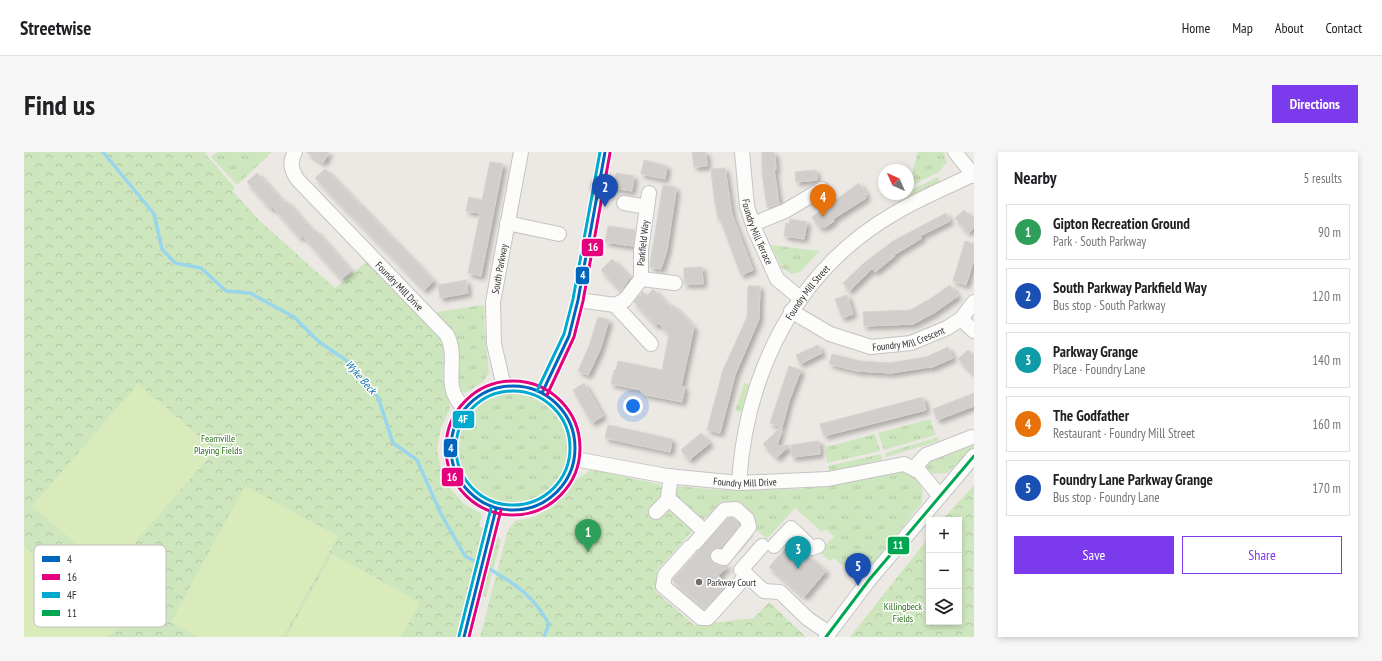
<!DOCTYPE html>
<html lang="en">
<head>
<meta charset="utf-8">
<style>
	body { margin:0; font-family:"PT Sans Narrow",sans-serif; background:#f6f6f6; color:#202124 }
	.controls { position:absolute; right:12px; bottom:12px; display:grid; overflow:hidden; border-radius:0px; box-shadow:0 2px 6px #0003 }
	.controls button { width:36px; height:36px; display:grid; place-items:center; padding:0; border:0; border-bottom:1px solid #e0e0e0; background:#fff; color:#202124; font:20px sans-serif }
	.compass { position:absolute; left:854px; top:12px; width:36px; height:36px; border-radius:50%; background:#fff; box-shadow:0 2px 6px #0003; rotate:315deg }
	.you { position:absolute; left:609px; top:254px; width:14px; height:14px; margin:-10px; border:3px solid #fff; border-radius:50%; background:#1a73e8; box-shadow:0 0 0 6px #1a73e833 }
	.badge { display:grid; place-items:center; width:26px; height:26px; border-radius:50%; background:#7c3aed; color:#fff; font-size:13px; font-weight:700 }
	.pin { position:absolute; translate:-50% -33px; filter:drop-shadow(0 1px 2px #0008) }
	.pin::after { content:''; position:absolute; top:21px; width:14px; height:12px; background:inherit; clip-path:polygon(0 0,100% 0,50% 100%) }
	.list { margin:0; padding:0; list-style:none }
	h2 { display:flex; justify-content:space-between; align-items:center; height:52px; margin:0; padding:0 16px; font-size:17px }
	h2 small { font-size:13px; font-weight:400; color:#757577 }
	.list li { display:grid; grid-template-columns:26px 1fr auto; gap:12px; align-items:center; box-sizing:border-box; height:56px; margin:0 8px 8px; padding:0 8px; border:1px solid #e0e0e0; border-radius:0px }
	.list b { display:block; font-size:15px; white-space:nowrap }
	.list p { margin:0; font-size:13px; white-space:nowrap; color:#757577 }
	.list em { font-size:13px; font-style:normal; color:#757577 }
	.actions { display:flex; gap:8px; padding:12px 16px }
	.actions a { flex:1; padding:9px 0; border:1px solid #7c3aed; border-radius:0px; text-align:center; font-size:14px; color:#7c3aed }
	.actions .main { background:#7c3aed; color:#fff }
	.icon { flex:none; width:22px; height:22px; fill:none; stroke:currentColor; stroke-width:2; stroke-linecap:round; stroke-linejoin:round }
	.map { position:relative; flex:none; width:950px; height:485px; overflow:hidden; border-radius:0px }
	header { display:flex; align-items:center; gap:24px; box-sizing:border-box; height:56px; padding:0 20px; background:#fff; border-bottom:1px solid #e0e0e0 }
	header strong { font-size:19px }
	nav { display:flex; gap:22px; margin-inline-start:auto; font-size:14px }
	.intro { display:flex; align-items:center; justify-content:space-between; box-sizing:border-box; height:96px; padding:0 24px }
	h1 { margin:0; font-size:28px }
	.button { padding:10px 18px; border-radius:0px; background:#7c3aed; color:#fff; font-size:14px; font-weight:700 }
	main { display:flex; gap:24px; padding:0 24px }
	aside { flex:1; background:#fff; border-radius:0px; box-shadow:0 2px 6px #0003 }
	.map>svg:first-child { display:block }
	.grass { fill:url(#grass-tufts) }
	.forest { fill:url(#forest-crowns) }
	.pitch { fill:#d9eabb }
	.plaza { fill:#dad6d2 }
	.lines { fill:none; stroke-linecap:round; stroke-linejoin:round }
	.stream { stroke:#99d6ec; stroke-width:3.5 }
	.building { fill:#d1cecb; stroke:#d7d4d0; filter:url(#shadow) }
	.minor-casing { stroke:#c5c4c5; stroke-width:16 }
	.minor { stroke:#fcfcfb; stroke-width:14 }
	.bus-1-casing { stroke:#fff; stroke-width:6 }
	.bus-2-casing { stroke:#fff; stroke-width:6 }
	.bus-3-casing { stroke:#fff; stroke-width:6 }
	.bus-4-casing { stroke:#fff; stroke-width:6 }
	.bus-1 { stroke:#0065bd; stroke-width:3 }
	.bus-2 { stroke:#e5007d; stroke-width:3 }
	.bus-3 { stroke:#00a9ce; stroke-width:3 }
	.bus-4 { stroke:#00a651; stroke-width:3 }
	.poi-dot { fill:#706f6e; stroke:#fff; stroke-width:1.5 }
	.labels { text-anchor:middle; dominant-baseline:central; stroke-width:3; stroke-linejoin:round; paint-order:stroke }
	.street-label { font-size:10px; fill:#2e2e2e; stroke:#fff }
	.park-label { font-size:10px; fill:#2c6e1b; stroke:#fff }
	.poi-label { font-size:10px; fill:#2e2e2e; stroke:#fff; text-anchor:start }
	.water-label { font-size:11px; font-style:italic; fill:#0d6fa3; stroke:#fff }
	.key { fill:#fff; stroke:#c0c0c0; stroke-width:1 }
	.key-label { font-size:11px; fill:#2e2e2e }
	.line-badge { stroke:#fff; stroke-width:1.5 }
	.badge-label { font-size:11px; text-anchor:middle; font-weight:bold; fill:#fff }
</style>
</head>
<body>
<header>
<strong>Streetwise</strong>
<nav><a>Home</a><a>Map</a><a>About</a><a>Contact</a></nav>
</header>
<div class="intro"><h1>Find us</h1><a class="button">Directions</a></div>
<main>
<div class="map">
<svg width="950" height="485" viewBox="0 0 950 485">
	<defs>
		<pattern id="grass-tufts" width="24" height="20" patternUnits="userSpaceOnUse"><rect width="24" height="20" fill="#cee6be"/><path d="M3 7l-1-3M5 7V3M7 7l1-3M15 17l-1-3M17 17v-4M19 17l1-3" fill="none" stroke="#b1c6a4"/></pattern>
		<pattern id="forest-crowns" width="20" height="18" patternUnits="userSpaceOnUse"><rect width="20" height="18" fill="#cee6be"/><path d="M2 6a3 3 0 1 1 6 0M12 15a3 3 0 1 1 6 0" fill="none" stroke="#b1c6a4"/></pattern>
		<filter id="shadow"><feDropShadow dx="3.5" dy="3.5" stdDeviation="2" flood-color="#0004"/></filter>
	</defs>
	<rect width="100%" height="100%" fill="#ece8e4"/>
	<path class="grass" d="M193,0H248L213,33L187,5Z
		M894,0H920L923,10L915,20L884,35Z
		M914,25L916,30L885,46L883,42L884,40Z
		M747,93L796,99L776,120L768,122L758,116Z
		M458,153L461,155L460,171L465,221L459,230L441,241L436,239L412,164L413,160Z
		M720,231L726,233L717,260L711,259Z
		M433 297a55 55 0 1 1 110 0a55 55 0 1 1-110 0Z
		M906,267L912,283L860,298L854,281Z
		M851,282L856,299L803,311L802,295Z
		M914,285L915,289L862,305L861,301Z
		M950,292V295L923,321L910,322L902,316L901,313L903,309Z
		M857,302L858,308L805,320L804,314Z
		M878,318C894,326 902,333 897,352L839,425L834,420L830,424L810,406L806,409L796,400L810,384L802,377L798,380L771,356L743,387L729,375L707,349L697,350L683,365L677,368L651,346V337L655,334L696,338L776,337Z
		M472,383L477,388L462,445L457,443Z"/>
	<path class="forest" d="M0,0H180L211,36L208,39L237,70L311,136L343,109L417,185L422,192L421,231L426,257L417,276L413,297L417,318L426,336L440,352L458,362L455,374L461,377L433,485H0Z
		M568,317L634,332L639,336V343L629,355L626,354L624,357L633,365L645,353L670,377L633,419L632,440L670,473L730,466L745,450L782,485H456L484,378L491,369L510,365L527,356L541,344L552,328Z
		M950,333V485H826L905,385V470H935V368H918Z"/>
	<path class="pitch" d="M114,232L191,298L85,421L8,354Z
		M221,334L314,384L259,485H174L147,470Z
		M0,394L94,474L85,485H0Z
		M308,402L396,450L377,485H262Z"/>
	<path class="plaza" d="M705,362L730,384L699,419L674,397Z"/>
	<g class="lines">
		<path class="stream" d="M79,0L130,62L138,97L151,111L177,116L202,139L226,141L270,165L294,189L326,211L354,245L369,291L393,308L417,362L441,404L455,411
			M462,415C490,431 509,443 525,472L520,485"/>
	</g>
	<path class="building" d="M282,0H305L299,11Z
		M668,0H682L683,14L670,15Z
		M738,0H749L751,2L752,18H750L755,52L753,53L743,55L738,20Z
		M620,8L643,14L641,27L617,22Z
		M466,10L479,12L457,124L444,121L456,61L442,59L445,45L458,48Z
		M701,16L708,63L729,118L717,123L696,67H694L690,45L687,17Z
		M301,17L410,129L400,138L291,26Z
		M792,18L793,28L772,30L771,20Z
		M233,21L260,51L262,49L289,80L291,78L327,119L317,127L279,84L276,86L249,55L247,57L223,30Z
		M592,21L610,24L608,39L590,36Z
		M835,31L843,43L841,44L842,46L809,67L810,69L800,76L799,74L796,76L788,65Z
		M639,33L651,35L652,39L643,98L637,117L626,115V111Z
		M940,58L950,68V76L944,81L931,66Z
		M922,61L926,69L896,84L898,86L870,103L871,104L851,120L848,117L825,139L819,131L840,111L869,89Z
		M766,67L783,70L780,87L760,84L762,71L765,72Z
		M584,74L611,78L609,94L581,90Z
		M941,89L950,92V107L942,133L929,129Z
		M588,107L606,125L597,139L577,118Z
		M678,115L679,132H660V116Z
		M442,128L444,141L416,146L414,133Z
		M926,133L934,144L910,161L889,172L840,174L839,160L886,158L906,147Z
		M724,134H736L735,167L711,223L696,281L683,278L699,218L723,165Z
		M629,137L647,156L649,153L670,175L657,235H661L658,250L618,242V238L587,232L590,218H592L594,209L638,218L645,183L635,171L632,174L610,150L615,143H617L618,139L623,144Z
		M823,143L829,162L818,166L811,147Z
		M574,165L585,168L576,198L564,223L554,219L565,194Z
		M794,193L798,201L776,212L772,203Z
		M924,195L929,206L906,216L905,215L867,221L833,219L805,212L808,202L836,209L865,211L902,205Z
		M944,198L950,204V223L934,207Z
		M765,214L777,218L765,249L753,294L766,293L753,306L739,292L757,275L746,271Z
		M560,231L579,264L568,271L549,238Z
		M950,241V254L913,268L909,257Z
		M899,245L902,258L800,284L796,272Z
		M584,273L648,287L646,300L581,286Z
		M677,281L686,291L665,308L657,298Z
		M795,289L796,302L768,305L767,293Z
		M704,366H709L716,373L697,396L688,398L686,405L691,412L698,414L705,413L694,424L703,432L681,457L649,429V427Z
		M767,390L802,419L780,445L745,415Z"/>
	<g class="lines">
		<defs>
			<g id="minor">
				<path id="s1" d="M271,0C265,10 267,19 274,28L423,183C436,209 416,234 440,256"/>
				<path id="s2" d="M718,0L723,54L730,76L753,127L776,146"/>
				<path d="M931,0L950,24"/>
				<path d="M625,41L617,98V127L601,148L591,153L627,192"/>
				<path d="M600,51L623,55"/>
				<path d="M483,71L535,82"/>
				<path d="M729,72L761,59L798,37"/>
				<path d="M617,127L651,131"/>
				<path d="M554,148L591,153"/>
				<path id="s3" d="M767,159L806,182L847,195L887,191L923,176L937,167L950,150"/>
				<path d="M937,167L950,179"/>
				<circle cx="489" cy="296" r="62"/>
				<path id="s4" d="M480,235L470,192L469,150L497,0"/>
				<path d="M518,241L545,184L554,148L581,0"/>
				<path id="s5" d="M551,307L643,324L715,331L804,327L880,312L896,320L915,343"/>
				<path d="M890,316L902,303L948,285"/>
				<path d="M647,324L644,345L647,349L678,377H682"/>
				<path id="s6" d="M715,331C722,220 772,118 871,61C896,46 924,35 950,22"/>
				<path d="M632,360L645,347"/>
				<path d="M671,391L700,358L712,357L723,367L725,375L700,406L694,404"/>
				<path d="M738,394L717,418L740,439L756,440L784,467L805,481"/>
				<path d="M750,394L767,376L788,396L794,394"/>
				<path d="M666,395L641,423L639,434L677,466H684L723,423"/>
				<path d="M440,485L472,357"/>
				<path d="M802,485L845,428L950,304"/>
			</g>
		</defs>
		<use href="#minor" class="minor-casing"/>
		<use href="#minor" class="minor"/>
		<defs>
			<path id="bus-1" d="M427 296a62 62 0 1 1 124 0a62 62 0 1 1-124 0Z
				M518,241L545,184L554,148L581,0
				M440,485L472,357"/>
			<path id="bus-2" d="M422 296a67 67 0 1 1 134 0a67 67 0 1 1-134 0Z
				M523,243L550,185L559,149L586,1
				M445,485L477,358"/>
			<path id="bus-3" d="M432 296a57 57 0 1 1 114 0a57 57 0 1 1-114 0Z
				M513,239L540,182L549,147L576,0
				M435,484L467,356"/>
			<path id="bus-4" d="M802,485L845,428L950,304"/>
		</defs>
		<use href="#bus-1" class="bus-1-casing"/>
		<use href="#bus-2" class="bus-2-casing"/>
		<use href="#bus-3" class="bus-3-casing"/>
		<use href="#bus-4" class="bus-4-casing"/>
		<use href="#bus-1" class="bus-1"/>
		<use href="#bus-2" class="bus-2"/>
		<use href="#bus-3" class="bus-3"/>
		<use href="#bus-4" class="bus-4"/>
	</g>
	<circle class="poi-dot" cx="675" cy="430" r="4"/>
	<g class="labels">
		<g class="street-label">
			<text stroke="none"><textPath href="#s2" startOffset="82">Foundry Mill Terrace</textPath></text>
			<text transform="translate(619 91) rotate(-84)">Parkfield Way</text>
			<text stroke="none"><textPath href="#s4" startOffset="120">South Parkway</textPath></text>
			<text stroke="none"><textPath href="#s1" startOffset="177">Foundry Mill Drive</textPath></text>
			<text stroke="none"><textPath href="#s6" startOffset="206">Foundry Mill Street</textPath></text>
			<text stroke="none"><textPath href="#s3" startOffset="127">Foundry Mill Crescent</textPath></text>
			<text stroke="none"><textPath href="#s5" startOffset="172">Foundry Mill Drive</textPath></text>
		</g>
		<g class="park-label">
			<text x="194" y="286">Fearnville<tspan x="194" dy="12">Playing Fields</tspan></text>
			<text x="879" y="454">Killingbeck<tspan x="879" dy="12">Fields</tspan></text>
		</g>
		<g class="poi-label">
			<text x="683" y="430">Parkway Court</text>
		</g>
		<g class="water-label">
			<text transform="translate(337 225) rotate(49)">Wyke Beck</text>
		</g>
	</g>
	<rect x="10" y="393" width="132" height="82" rx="6" class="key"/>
	<rect x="18" y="404" width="18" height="6" fill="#0065bd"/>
	<rect x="18" y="422" width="18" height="6" fill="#e5007d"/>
	<rect x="18" y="440" width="18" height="6" fill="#00a9ce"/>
	<rect x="18" y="458" width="18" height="6" fill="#00a651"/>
	<g class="key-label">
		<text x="43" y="411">4</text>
		<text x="43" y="429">16</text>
		<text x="43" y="447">4F</text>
		<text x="43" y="465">11</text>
	</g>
	<g class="line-badge">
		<rect x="557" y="86" width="23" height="19" rx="4" fill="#e5007d"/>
		<rect x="551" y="114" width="15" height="19" rx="4" fill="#0065bd"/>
		<rect x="428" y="258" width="23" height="19" rx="4" fill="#00a9ce"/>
		<rect x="419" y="286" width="15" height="20" rx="4" fill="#0065bd"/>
		<rect x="417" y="315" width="23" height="20" rx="4" fill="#e5007d"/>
		<rect x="863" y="384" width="23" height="19" rx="4" fill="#00a651"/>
	</g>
	<g class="badge-label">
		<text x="569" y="99">16</text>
		<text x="559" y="127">4</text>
		<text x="439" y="271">4F</text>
		<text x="427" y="300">4</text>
		<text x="428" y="329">16</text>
		<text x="874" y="397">11</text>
	</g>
</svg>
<div class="controls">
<button>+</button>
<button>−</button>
<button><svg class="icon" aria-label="layers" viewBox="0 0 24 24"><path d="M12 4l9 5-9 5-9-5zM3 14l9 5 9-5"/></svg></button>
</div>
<svg class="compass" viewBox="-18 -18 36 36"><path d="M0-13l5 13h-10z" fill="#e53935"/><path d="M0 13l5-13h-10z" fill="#757577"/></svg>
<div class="you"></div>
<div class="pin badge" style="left:564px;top:400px;background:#2e9e5b">1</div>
<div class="pin badge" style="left:581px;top:55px;background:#1a4fb4">2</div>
<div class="pin badge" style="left:774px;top:417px;background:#0f9aa8">3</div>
<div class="pin badge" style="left:799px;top:65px;background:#e8710a">4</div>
<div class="pin badge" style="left:834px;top:434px;background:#1a4fb4">5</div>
</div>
<aside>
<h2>Nearby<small>5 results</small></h2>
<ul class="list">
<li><span class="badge" style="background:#2e9e5b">1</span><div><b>Gipton Recreation Ground</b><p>Park · South Parkway</p></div><em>90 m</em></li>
<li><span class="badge" style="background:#1a4fb4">2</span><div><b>South Parkway Parkfield Way</b><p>Bus stop · South Parkway</p></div><em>120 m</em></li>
<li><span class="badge" style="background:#0f9aa8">3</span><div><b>Parkway Grange</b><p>Place · Foundry Lane</p></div><em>140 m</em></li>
<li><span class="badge" style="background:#e8710a">4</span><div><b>The Godfather</b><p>Restaurant · Foundry Mill Street</p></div><em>160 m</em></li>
<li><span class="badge" style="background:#1a4fb4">5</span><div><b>Foundry Lane Parkway Grange</b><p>Bus stop · Foundry Lane</p></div><em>170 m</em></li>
</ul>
<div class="actions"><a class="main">Save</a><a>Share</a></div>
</aside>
</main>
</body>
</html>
